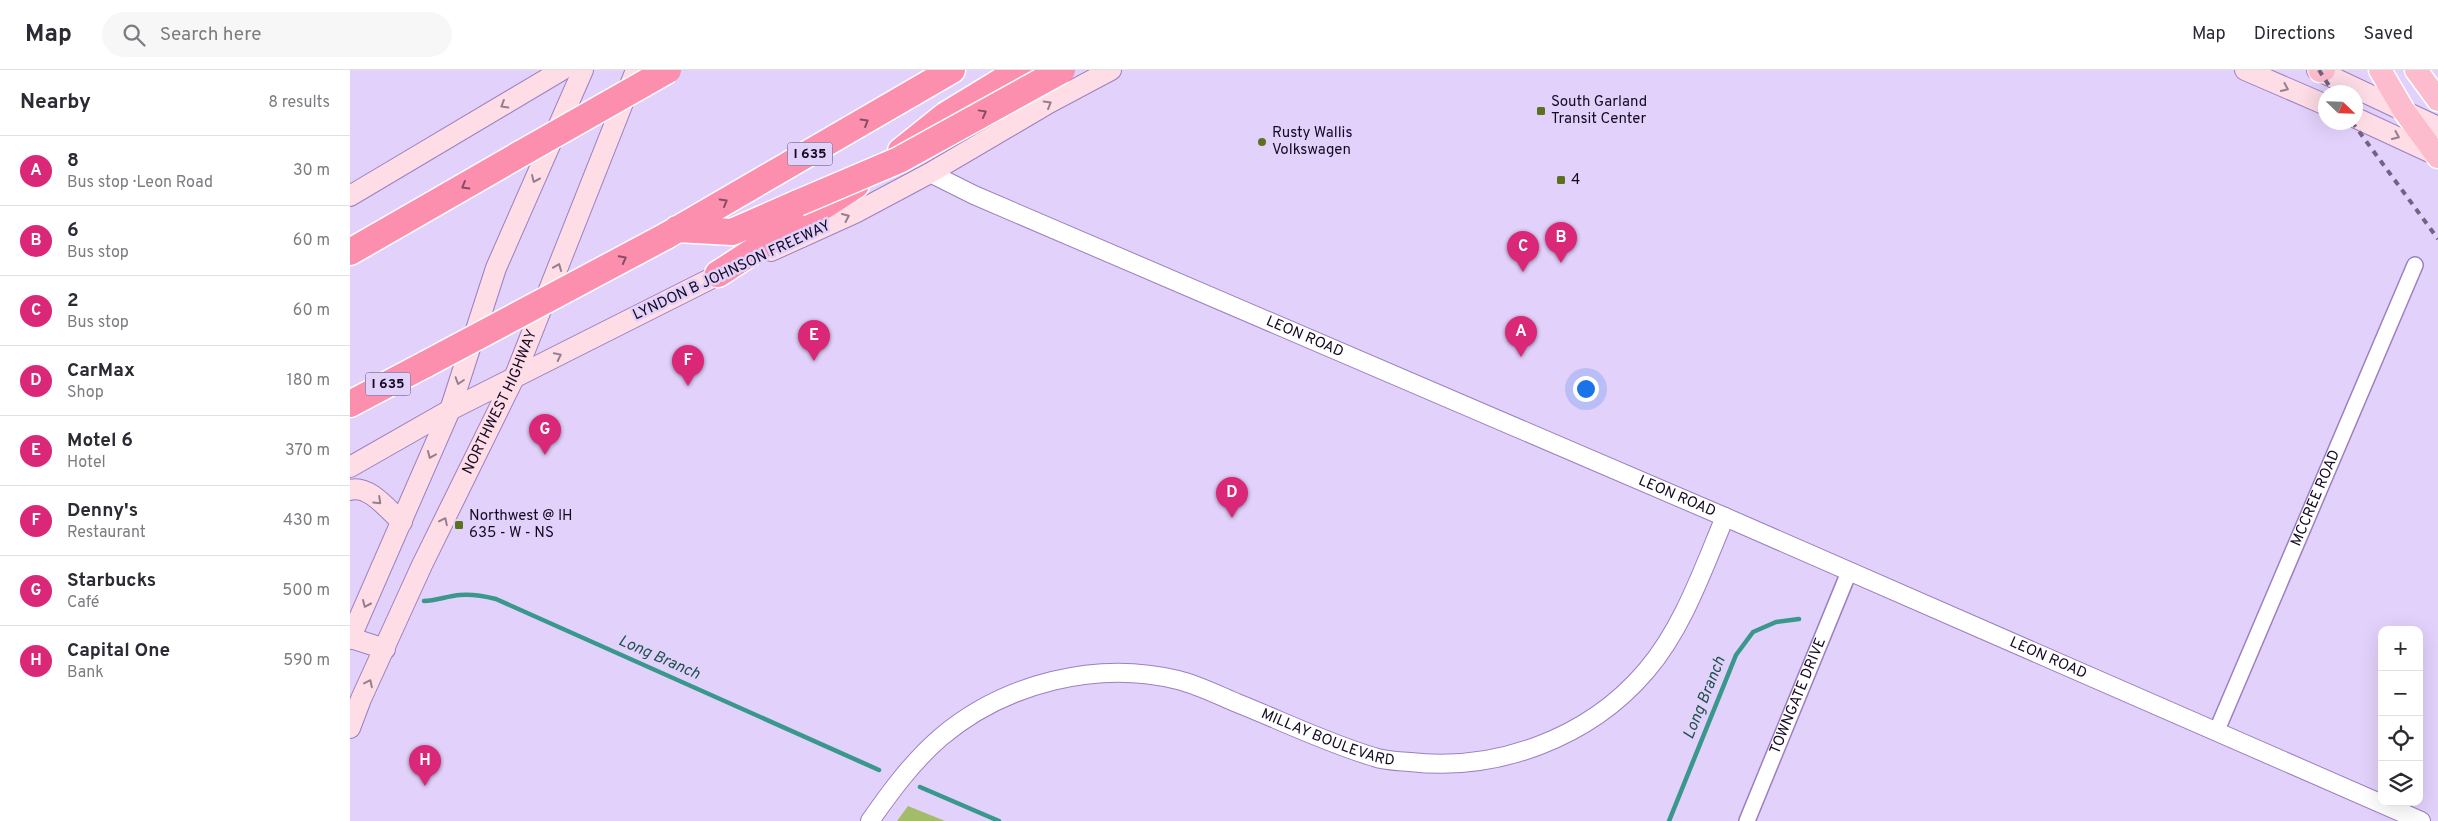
<!DOCTYPE html>
<html lang="en">
<head>
<meta charset="utf-8">
<style>
	body { margin:0; font-family:Overpass,sans-serif; background:#f7f7f7; color:#2b2b33 }
	.controls { position:absolute; right:15px; bottom:15px; display:grid; overflow:hidden; border-radius:10px; box-shadow:0 5px 20px #0002 }
	.controls button { width:45px; height:45px; display:grid; place-items:center; padding:0; border:0; border-bottom:1px solid #e1e1e2; background:#fff; color:#2b2b33; font:25px sans-serif }
	.compass { position:absolute; left:1968px; top:15px; width:45px; height:45px; border-radius:50%; background:#fff; box-shadow:0 5px 20px #0002; rotate:113deg }
	.you { position:absolute; left:1235px; top:318px; width:18px; height:18px; margin:-12px; border:4px solid #fff; border-radius:50%; background:#1a73e8; box-shadow:0 0 0 8px #1a73e833 }
	.badge { display:grid; place-items:center; width:32px; height:32px; border-radius:50%; background:#db2777; color:#fff; font-size:16px; font-weight:700 }
	.pin { position:absolute; translate:-50% -41px; filter:drop-shadow(0 1px 2px #0008) }
	.pin::after { content:''; position:absolute; top:26px; width:18px; height:15px; background:inherit; clip-path:polygon(0 0,100% 0,50% 100%) }
	.list { margin:0; padding:0; list-style:none }
	h2 { display:flex; justify-content:space-between; align-items:center; height:65px; margin:0; padding:0 20px; font-size:21px }
	h2 small { font-size:16px; font-weight:400; color:#7c7c81 }
	.list li { display:grid; grid-template-columns:32px 1fr auto; gap:15px; align-items:center; box-sizing:border-box; height:70px; padding:0 20px; border-top:1px solid #e1e1e2 }
	.list b { display:block; font-size:19px; white-space:nowrap }
	.list p { margin:0; font-size:16px; white-space:nowrap; color:#7c7c81 }
	.list em { font-size:16px; font-style:normal; color:#7c7c81 }
	.icon { flex:none; width:28px; height:28px; fill:none; stroke:currentColor; stroke-width:2; stroke-linecap:round; stroke-linejoin:round }
	.map { position:relative; flex:none; width:2088px; height:751px; overflow:hidden }
	header { display:flex; align-items:center; gap:30px; box-sizing:border-box; height:70px; padding:0 25px; background:#fff; border-bottom:1px solid #e1e1e2 }
	header strong { font-size:24px }
	nav { display:flex; gap:28px; margin-inline-start:auto; font-size:18px }
	.search { width:350px; height:45px; background:#f7f7f7; display:flex; align-items:center; gap:12px; box-sizing:border-box; padding:0 18px; border-radius:28px; color:#7c7c81; font-size:19px }
	main { display:flex }
	aside { flex:1; background:#fff }
	.map>svg:first-child { display:block }
	.green { fill:#a2bc69 }
	.lines { fill:none; stroke-linecap:round; stroke-linejoin:round }
	.stream { stroke:#3a978b; stroke-width:4.5 }
	.minor-casing { stroke:#9b80c0; stroke-width:18 }
	.tertiary-casing { stroke:#9b80c0; stroke-width:20 }
	.secondary-casing { stroke:#9b80c0; stroke-width:22 }
	.primary-casing { stroke:#fff; stroke-width:25 }
	.motorway-casing { stroke:#fff; stroke-width:29 }
	.minor { stroke:#fff; stroke-width:15 }
	.tertiary { stroke:#fff; stroke-width:18 }
	.secondary { stroke:#fedde6; stroke-width:20 }
	.primary { stroke:#fdbcce; stroke-width:22 }
	.motorway { stroke:#fc8fad; stroke-width:26 }
	.rail { stroke:#716383; stroke-width:4; stroke-dasharray:6 6; stroke-linecap:butt }
	.motorway-bridge-casing { stroke:#fff; stroke-width:29; stroke-linecap:butt }
	.motorway-bridge { stroke:#fc8fad; stroke-width:26 }
	.oneway { stroke:#957e8d }
	.oneway2 { stroke:#884c67 }
	.poi-dot { fill:#5b7120; stroke:#e2d1fb; stroke-width:2 }
	.labels { text-anchor:middle; dominant-baseline:central; stroke-width:5; stroke-linejoin:round; paint-order:stroke }
	.shield { fill:#e2d1fb; stroke:#524662; stroke-width:1 }
	.shield-label { font-size:14px; font-weight:bold; fill:#150a21 }
	.poi-label { font-size:15px; fill:#150a21; stroke:#e2d1fb; text-anchor:start }
	.street-label { font-size:15px; fill:#150a21; stroke:#e2d1fb }
	.water-label { font-size:16px; font-style:italic; fill:#1d524b; stroke:#e2d1fb }
</style>
</head>
<body>
<header>
<strong>Map</strong>
<div class="search"><svg class="icon" aria-label="search" viewBox="0 0 24 24"><circle cx="10" cy="10" r="6"/><path d="M15 15l6 6"/></svg>Search here</div>
<nav><a>Map</a><a>Directions</a><a>Saved</a></nav>
</header>
<main>
<aside>
<h2>Nearby<small>8 results</small></h2>
<ul class="list">
<li><span class="badge">A</span><div><b>8</b><p>Bus stop · Leon Road</p></div><em>30 m</em></li>
<li><span class="badge">B</span><div><b>6</b><p>Bus stop</p></div><em>60 m</em></li>
<li><span class="badge">C</span><div><b>2</b><p>Bus stop</p></div><em>60 m</em></li>
<li><span class="badge">D</span><div><b>CarMax</b><p>Shop</p></div><em>180 m</em></li>
<li><span class="badge">E</span><div><b>Motel 6</b><p>Hotel</p></div><em>370 m</em></li>
<li><span class="badge">F</span><div><b>Denny's</b><p>Restaurant</p></div><em>430 m</em></li>
<li><span class="badge">G</span><div><b>Starbucks</b><p>Café</p></div><em>500 m</em></li>
<li><span class="badge">H</span><div><b>Capital One</b><p>Bank</p></div><em>590 m</em></li>
</ul>
</aside>
<div class="map">
<svg width="2088" height="751" viewBox="0 0 2088 751">
	<rect width="100%" height="100%" fill="#e2d1fb"/>
	<path class="green" d="M558,736L595,751H547Z"/>
	<g class="lines">
		<path class="stream" d="M74,531C86,531 97,526 110,525C122,524 134,526 146,529L529,700
			M570,717L649,751
			M1319,751L1386,585L1403,562L1426,552L1449,549"/>
		<defs>
			<g id="minor">
				<path id="s1" d="M1867,660L2065,195"/>
				<path id="s2" d="M1397,751L1499,502"/>
			</g>
			<g id="tertiary">
				<path id="s3" d="M580,103L624,125L1375,447L2071,751"/>
				<path id="s4" d="M520,751C541,721 563,691 591,667C655,613 747,590 828,610C848,615 868,625 887,633C932,651 977,673 1024,687C1035,691 1049,691 1060,692C1147,702 1239,668 1296,601C1333,558 1353,499 1375,447"/>
			</g>
			<g id="secondary">
				<path d="M1895,0L1976,35"/>
				<path d="M1967,0L2088,57"/>
				<path d="M2006,48L2088,86"/>
				<path d="M0,126L212,0"/>
				<path d="M421,181L505,143L580,103L699,33L761,0"/>
				<path d="M0,397L100,340L380,199"/>
				<path d="M0,420C19,414 39,441 52,452"/>
				<path d="M1,568L35,579"/>
				<path d="M0,569L100,340L146,198L233,0"/>
				<path id="s5" d="M0,658L11,629L72,495L164,308L286,0"/>
			</g>
			<path id="primary" d="M2030,0L2054,41L2088,87
				M2066,0L2088,30
				M1970,1L1974,0"/>
			<path id="motorway" d="M551,81L596,45L670,0
				M327,159L382,162L448,133
				M316,166L602,0
				M0,182L172,83
				M368,204L506,115
				M0,334L76,294"/>
		</defs>
		<use href="#minor" class="minor-casing"/>
		<use href="#tertiary" class="tertiary-casing"/>
		<use href="#secondary" class="secondary-casing"/>
		<use href="#primary" class="primary-casing"/>
		<use href="#motorway" class="motorway-casing"/>
		<use href="#minor" class="minor"/>
		<use href="#tertiary" class="tertiary"/>
		<use href="#secondary" class="secondary"/>
		<use href="#primary" class="primary"/>
		<use href="#motorway" class="motorway"/>
		<path class="rail" d="M1969,0L1983,22
			M2002,52L2088,169"/>
		<defs>
			<path id="motorway-bridge" d="M172,83L318,0
				M448,133L549,90L712,0
				M76,294L316,166"/>
		</defs>
		<use href="#motorway-bridge" class="motorway-bridge-casing"/>
		<use href="#motorway-bridge" class="motorway-bridge"/>
	</g>
	<defs><path id="oneway-chevron" d="M-2-3.5L2.5 0L-2 3.5" fill="none" stroke-width="1.6" stroke-linecap="round" stroke-linejoin="round" transform="scale(1.25)"/></defs>
	<g class="oneway">
		<use href="#oneway-chevron" transform="translate(1935 18) rotate(24)"/>
		<use href="#oneway-chevron" transform="translate(698 34) rotate(-30)"/>
		<use href="#oneway-chevron" transform="translate(154 35) rotate(149)"/>
		<use href="#oneway-chevron" transform="translate(2046 66) rotate(24)"/>
		<use href="#oneway-chevron" transform="translate(185 109) rotate(114)"/>
		<use href="#oneway-chevron" transform="translate(496 147) rotate(-24)"/>
		<use href="#oneway-chevron" transform="translate(208 197) rotate(-68)"/>
		<use href="#oneway-chevron" transform="translate(208 286) rotate(-26)"/>
		<use href="#oneway-chevron" transform="translate(109 311) rotate(108)"/>
		<use href="#oneway-chevron" transform="translate(81 385) rotate(113)"/>
		<use href="#oneway-chevron" transform="translate(28 431) rotate(43)"/>
		<use href="#oneway-chevron" transform="translate(94 451) rotate(-64)"/>
		<use href="#oneway-chevron" transform="translate(16 534) rotate(114)"/>
		<use href="#oneway-chevron" transform="translate(19 613) rotate(-64)"/>
	</g>
	<g class="oneway2">
		<use href="#oneway-chevron" transform="translate(633 43) rotate(-29)"/>
		<use href="#oneway-chevron" transform="translate(515 52) rotate(-31)"/>
		<use href="#oneway-chevron" transform="translate(115 116) rotate(150)"/>
		<use href="#oneway-chevron" transform="translate(374 132) rotate(-30)"/>
		<use href="#oneway-chevron" transform="translate(273 189) rotate(-28)"/>
	</g>
	<g class="poi-dot">
		<rect x="1186" y="36" width="10" height="10" rx="2.5"/>
		<circle cx="912" cy="72" r="5"/>
		<rect x="1206" y="105" width="10" height="10" rx="2.5"/>
		<rect x="104" y="450" width="10" height="10" rx="2.5"/>
	</g>
	<g class="labels">
		<g class="shield">
			<rect x="437.5" y="72.5" width="45" height="23" rx="4"/>
			<rect x="15.5" y="302.5" width="45" height="23" rx="4"/>
		</g>
		<g class="shield-label">
			<text x="460" y="84">I 635</text>
			<text x="38" y="314">I 635</text>
		</g>
		<g class="poi-label">
			<text x="1201" y="32">South Garland<tspan x="1201" dy="17">Transit Center</tspan></text>
			<text x="922" y="63">Rusty Wallis<tspan x="922" dy="17">Volkswagen</tspan></text>
			<text x="1221" y="110">4</text>
			<text x="119" y="446">Northwest @ IH<tspan x="119" dy="17">635 - W - NS</tspan></text>
		</g>
		<g class="street-label">
			<text transform="translate(382 201) rotate(-25)">LYNDON B JOHNSON FREEWAY</text>
			<text stroke="none"><textPath href="#s3" startOffset="409">LEON ROAD</textPath></text>
			<text stroke="none"><textPath href="#s5" startOffset="359">NORTHWEST HIGHWAY</textPath></text>
			<text stroke="none"><textPath href="#s3" startOffset="814">LEON ROAD</textPath></text>
			<text stroke="none"><textPath href="#s1" startOffset="252">MCCREE ROAD</textPath></text>
			<text stroke="none"><textPath href="#s3" startOffset="1219">LEON ROAD</textPath></text>
			<text stroke="none"><textPath href="#s2" startOffset="135">TOWNGATE DRIVE</textPath></text>
			<text stroke="none"><textPath href="#s4" startOffset="524">MILLAY BOULEVARD</textPath></text>
		</g>
		<g class="water-label">
			<text transform="translate(309 588) rotate(24)">Long Branch</text>
			<text transform="translate(1355 628) rotate(-68)">Long Branch</text>
		</g>
	</g>
</svg>
<div class="controls">
<button>+</button>
<button>−</button>
<button><svg class="icon" aria-label="locate" viewBox="0 0 24 24"><circle cx="12" cy="12" r="6"/><path d="M12 2v4M12 18v4M2 12h4M18 12h4"/></svg></button>
<button><svg class="icon" aria-label="layers" viewBox="0 0 24 24"><path d="M12 4l9 5-9 5-9-5zM3 14l9 5 9-5"/></svg></button>
</div>
<svg class="compass" viewBox="-18 -18 36 36"><path d="M0-13l5 13h-10z" fill="#e53935"/><path d="M0 13l5-13h-10z" fill="#7c7c81"/></svg>
<div class="you"></div>
<div class="pin badge" style="left:1171px;top:287px">A</div>
<div class="pin badge" style="left:1211px;top:193px">B</div>
<div class="pin badge" style="left:1173px;top:202px">C</div>
<div class="pin badge" style="left:882px;top:448px">D</div>
<div class="pin badge" style="left:464px;top:291px">E</div>
<div class="pin badge" style="left:338px;top:316px">F</div>
<div class="pin badge" style="left:195px;top:385px">G</div>
<div class="pin badge" style="left:75px;top:716px">H</div>
</div>
</main>
</body>
</html>
